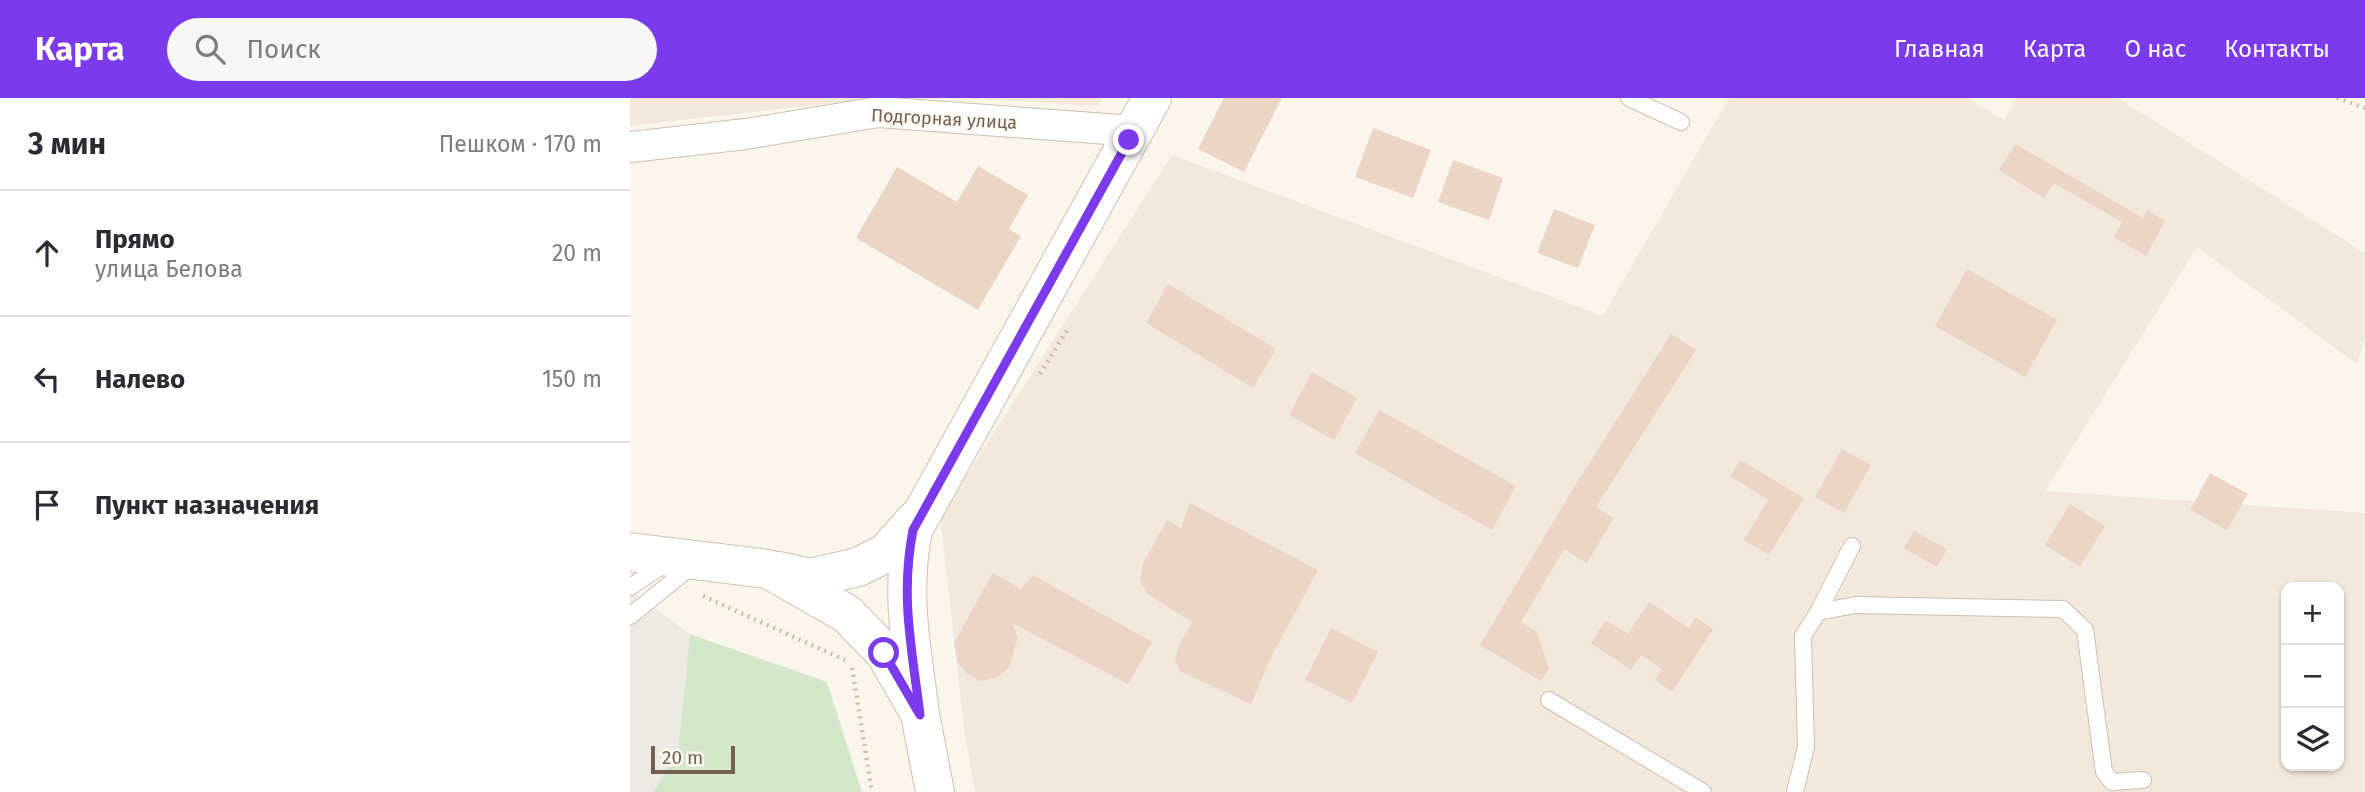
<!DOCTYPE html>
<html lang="ru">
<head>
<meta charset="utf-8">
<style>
	body { margin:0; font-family:"Fira Sans",sans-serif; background:#f7f7f7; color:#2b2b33 }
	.controls { position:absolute; right:21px; bottom:21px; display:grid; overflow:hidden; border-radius:14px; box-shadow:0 2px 5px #0004 }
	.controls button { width:63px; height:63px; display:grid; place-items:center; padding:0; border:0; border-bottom:2px solid #e1e1e2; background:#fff; color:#2b2b33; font:35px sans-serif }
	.scale { position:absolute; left:21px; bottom:18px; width:84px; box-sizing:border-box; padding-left:7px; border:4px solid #745f51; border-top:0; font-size:19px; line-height:24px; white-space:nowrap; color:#745f51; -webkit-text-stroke:5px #fdfaf2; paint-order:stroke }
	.stop { position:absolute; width:21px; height:21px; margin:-16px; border:5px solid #7c3aed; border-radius:50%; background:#fff }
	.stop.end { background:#7c3aed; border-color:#fff; box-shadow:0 2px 7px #0008 }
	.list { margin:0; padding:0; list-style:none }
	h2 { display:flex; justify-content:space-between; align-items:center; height:91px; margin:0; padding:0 28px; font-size:30px }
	h2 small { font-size:23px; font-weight:400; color:#7c7c81 }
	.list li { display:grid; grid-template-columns:46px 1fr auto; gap:21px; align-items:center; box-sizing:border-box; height:126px; padding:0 28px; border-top:2px solid #e1e1e2 }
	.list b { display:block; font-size:26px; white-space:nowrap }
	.list p { margin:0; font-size:23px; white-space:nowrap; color:#7c7c81 }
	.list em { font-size:23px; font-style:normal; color:#7c7c81 }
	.icon { flex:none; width:38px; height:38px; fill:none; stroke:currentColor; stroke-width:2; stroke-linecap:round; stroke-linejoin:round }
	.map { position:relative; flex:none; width:1735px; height:694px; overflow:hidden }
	header { display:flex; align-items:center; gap:42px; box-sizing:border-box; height:98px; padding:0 35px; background:#7c3aed; color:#fff }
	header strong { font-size:33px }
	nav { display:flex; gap:38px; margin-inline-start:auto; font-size:24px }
	.search { width:490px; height:63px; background:#f7f7f7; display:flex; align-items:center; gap:18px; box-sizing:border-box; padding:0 24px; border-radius:38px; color:#7c7c81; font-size:26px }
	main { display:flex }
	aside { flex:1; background:#fff }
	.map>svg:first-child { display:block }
	.residential { fill:#f2e8db; fill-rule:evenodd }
	.industrial { fill:#ede9e4 }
	.green { fill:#d5e7cb }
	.building { fill:#ebd6c5 }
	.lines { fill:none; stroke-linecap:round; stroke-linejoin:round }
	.service-casing { stroke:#ccbfb2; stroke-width:18 }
	.minor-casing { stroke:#ccbfb2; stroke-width:32 }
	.secondary-casing { stroke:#cec0b0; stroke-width:40 }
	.path { stroke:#d2bca9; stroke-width:4.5; stroke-dasharray:2 5; stroke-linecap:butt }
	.service { stroke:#fff; stroke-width:16 }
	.minor { stroke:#fff; stroke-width:30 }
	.secondary { stroke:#fff; stroke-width:38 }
	.route { stroke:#7c3aed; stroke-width:9 }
	.labels { text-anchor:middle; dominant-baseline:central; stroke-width:5; stroke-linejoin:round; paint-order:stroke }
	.street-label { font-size:18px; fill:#745f51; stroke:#fdfaf2 }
</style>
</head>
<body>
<header>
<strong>Карта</strong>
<div class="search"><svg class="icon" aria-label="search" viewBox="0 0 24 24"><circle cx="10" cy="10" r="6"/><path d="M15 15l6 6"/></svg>Поиск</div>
<nav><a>Главная</a><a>Карта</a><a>О нас</a><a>Контакты</a></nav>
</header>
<main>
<aside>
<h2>3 мин<small>Пешком · 170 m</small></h2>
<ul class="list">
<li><svg class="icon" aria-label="ahead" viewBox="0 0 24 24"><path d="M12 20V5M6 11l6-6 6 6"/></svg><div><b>Прямо</b><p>улица Белова</p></div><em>20 m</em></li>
<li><svg class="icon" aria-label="left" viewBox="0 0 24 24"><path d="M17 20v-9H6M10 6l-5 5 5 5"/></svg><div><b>Налево</b></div><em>150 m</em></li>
<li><svg class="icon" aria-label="arrive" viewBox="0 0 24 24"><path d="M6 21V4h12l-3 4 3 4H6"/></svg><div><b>Пункт назначения</b></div></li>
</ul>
</aside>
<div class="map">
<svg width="1735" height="694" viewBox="0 0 1735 694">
	<rect width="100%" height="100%" fill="#fbf6ec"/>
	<path class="residential" d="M0,0H248L0,28Z
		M334,0H473L469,8Z
		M1099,0H1338L1374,22L1386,0H1488L1735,155V239L1727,266L1567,149L1415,393L1735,415V694H345L335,638L310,419L542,57L973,218ZM1656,489H1709V668H1656Z"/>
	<path class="industrial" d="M0,492L60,536L48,653L23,694H0Z"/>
	<path class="green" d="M60,536L197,584L232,694H23L48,653Z"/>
	<path class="building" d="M594,0H652L614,74L568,51Z
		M743,30L801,52L783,100L725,79Z
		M1385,46L1513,120L1517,112L1535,123L1516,158L1484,139L1492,124L1424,85L1414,100L1369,72Z
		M823,62L873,80L859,122L808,104Z
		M348,68L398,97L379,131L391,138L348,212L226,140L267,69L327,104Z
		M924,111L965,127L948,170L907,155Z
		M1337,171L1427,222L1395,279L1305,228Z
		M538,186L646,251L623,290L516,225Z
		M1041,236L1066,252L966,409L984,420L957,465L934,451L891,524L907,534L919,571L911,583L850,547L941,394Z
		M682,274L727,300L704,342L659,317Z
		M749,312L886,388L862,432L725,355Z
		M1212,351L1241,367L1214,415L1185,399Z
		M1110,362L1174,400L1139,457L1114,442L1138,402L1100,378Z
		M1580,375L1618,396L1597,432L1560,412Z
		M560,405L688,472L640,561L621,606L550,573L545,561L549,548L562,524L517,496L510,482L513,466L537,422L551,430Z
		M1440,406L1475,428L1450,469L1415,447Z
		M1284,433L1317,451L1307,469L1274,450Z
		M363,475L391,491L403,477L522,544L498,586L382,525L388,539L379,569L368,579L350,583L336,575L327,562L324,545Z
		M1019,504L1059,530L1065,519L1083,531L1042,594L1025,582L1032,571L1011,557L1001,572L961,545L976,522L998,536Z
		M701,530L748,554L722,605L675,582Z"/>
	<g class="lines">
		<defs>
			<path id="service" d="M999,0L1051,24
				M0,489L36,465
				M1188,514L1222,448
				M0,518L63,467
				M919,602L1073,694
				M1165,694L1176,649L1173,538L1188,514L1225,507L1433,511L1455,532L1474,674L1482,684L1513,682"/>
			<path id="minor" d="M0,49L116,36L249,14L504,33"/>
			<path id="secondary" d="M0,454L138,471L217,516L255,555L290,616L305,694
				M149,473L180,480L228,469L256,455L285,422
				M290,616C282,551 270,498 283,432L522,0"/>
		</defs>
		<use href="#service" class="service-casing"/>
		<use href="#minor" class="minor-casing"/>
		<use href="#secondary" class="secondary-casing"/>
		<path class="path" d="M1707,0L1735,10
			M410,276L439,229
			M73,498L215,562
			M222,570L242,694"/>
		<use href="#service" class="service"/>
		<use href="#minor" class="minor"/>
		<use href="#secondary" class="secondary"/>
	</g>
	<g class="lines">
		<path class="route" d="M254,555L290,617C282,551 270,498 283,432L499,42"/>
	</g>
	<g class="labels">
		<g class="street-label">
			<text transform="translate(314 21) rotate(3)">Подгорная улица</text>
		</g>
	</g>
</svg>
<div class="controls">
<button>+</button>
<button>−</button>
<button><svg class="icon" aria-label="layers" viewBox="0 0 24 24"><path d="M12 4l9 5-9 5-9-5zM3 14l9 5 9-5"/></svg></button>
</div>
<div class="scale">20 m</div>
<div class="stop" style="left:254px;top:555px"></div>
<div class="stop end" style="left:499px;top:42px"></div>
</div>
</main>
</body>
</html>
